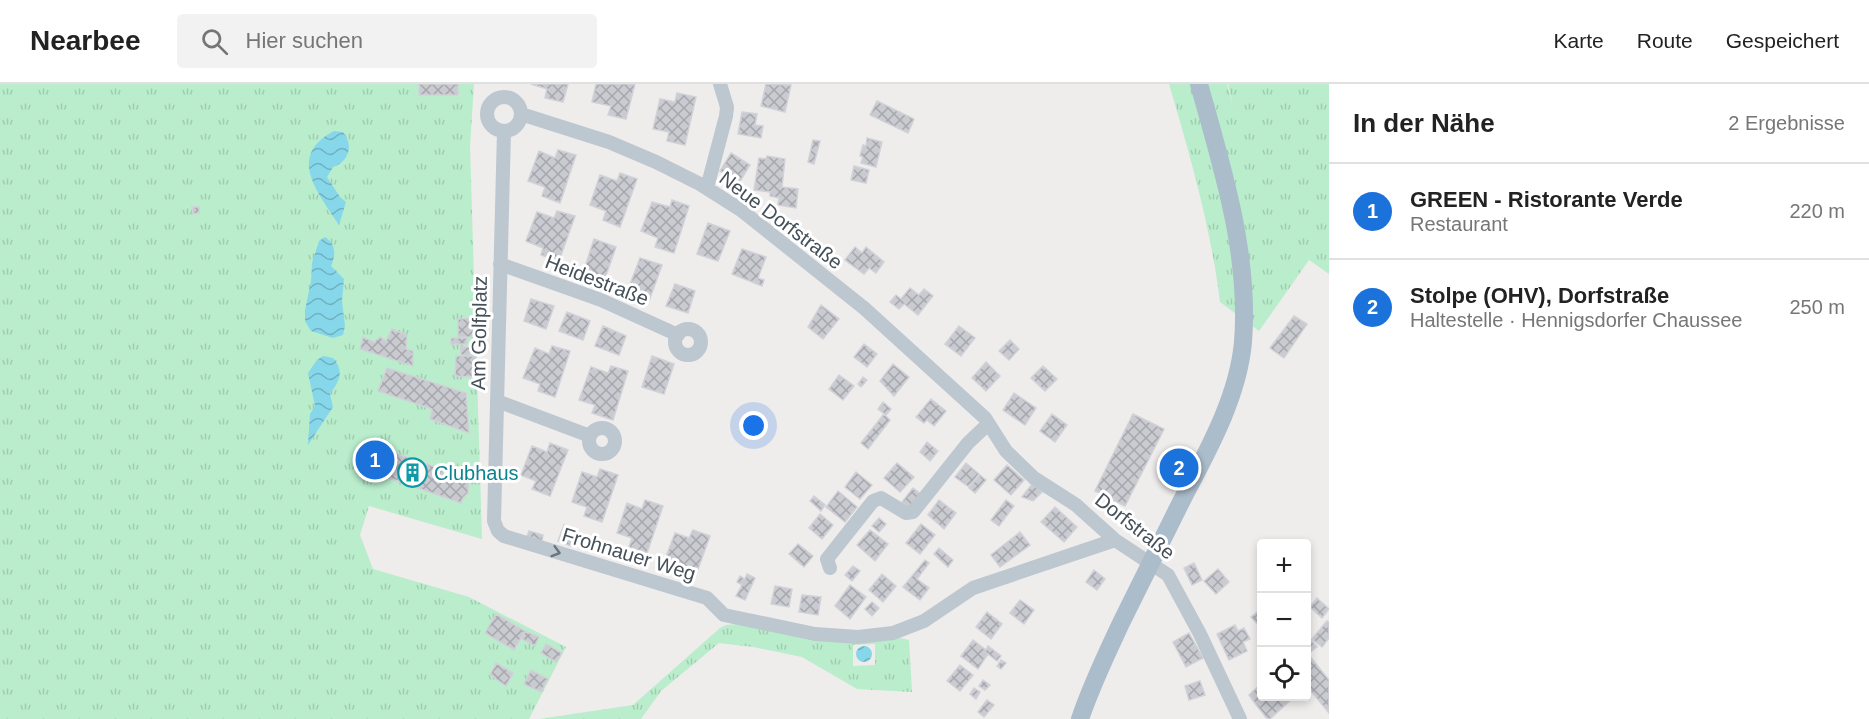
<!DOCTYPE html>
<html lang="de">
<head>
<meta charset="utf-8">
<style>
	body { margin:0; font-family:Arial,sans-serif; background:#f2f2f2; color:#222 }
	.controls { position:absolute; right:18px; bottom:18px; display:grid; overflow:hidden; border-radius:6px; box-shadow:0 3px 9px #0003 }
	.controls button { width:54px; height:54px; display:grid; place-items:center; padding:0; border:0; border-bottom:2px solid #e0e0e0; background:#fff; color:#222; font:30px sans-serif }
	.you { position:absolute; left:754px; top:342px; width:21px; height:21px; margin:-15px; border:4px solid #fff; border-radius:50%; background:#1a73e8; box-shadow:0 0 0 9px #1a73e833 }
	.badge { display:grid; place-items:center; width:39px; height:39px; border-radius:50%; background:#1b72da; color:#fff; font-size:20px; font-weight:700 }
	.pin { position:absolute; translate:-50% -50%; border:3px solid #fff; box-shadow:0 2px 6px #0006 }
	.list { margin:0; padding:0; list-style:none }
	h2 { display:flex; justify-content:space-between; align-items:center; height:78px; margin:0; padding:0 24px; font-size:26px }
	h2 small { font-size:20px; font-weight:400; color:#767676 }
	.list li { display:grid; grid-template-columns:39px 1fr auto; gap:18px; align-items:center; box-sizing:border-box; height:96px; padding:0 24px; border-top:2px solid #e0e0e0 }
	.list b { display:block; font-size:22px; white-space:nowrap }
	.list p { margin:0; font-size:20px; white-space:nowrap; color:#767676 }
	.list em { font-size:20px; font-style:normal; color:#767676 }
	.icon { flex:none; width:33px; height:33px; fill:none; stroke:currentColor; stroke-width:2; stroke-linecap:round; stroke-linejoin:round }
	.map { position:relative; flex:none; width:1329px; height:635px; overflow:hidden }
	header { display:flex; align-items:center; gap:36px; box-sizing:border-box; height:84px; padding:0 30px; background:#fff; border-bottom:2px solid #e0e0e0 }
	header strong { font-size:28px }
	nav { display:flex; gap:33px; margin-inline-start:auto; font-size:21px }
	.search { width:420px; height:54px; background:#f2f2f2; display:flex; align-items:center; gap:15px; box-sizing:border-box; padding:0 21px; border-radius:6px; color:#767676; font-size:22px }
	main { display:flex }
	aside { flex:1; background:#fff }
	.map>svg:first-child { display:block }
	.grass { fill:url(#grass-tufts); fill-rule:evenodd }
	.water { fill:url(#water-waves) }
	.building { fill:url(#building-cross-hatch); stroke:#d0d2d8; stroke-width:1.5 }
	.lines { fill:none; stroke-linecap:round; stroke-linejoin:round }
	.minor { stroke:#bdc7cf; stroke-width:14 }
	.major { stroke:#abbccb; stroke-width:18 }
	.oneway { stroke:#69747c }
	.labels { text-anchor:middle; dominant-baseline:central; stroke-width:6; stroke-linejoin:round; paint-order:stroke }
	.street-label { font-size:20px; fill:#455059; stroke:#fff }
	.culture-label { font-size:20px; fill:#0d838f; stroke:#fff; text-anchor:start }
</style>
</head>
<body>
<header>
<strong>Nearbee</strong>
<div class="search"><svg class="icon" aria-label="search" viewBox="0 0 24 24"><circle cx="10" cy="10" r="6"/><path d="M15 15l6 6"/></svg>Hier suchen</div>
<nav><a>Karte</a><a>Route</a><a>Gespeichert</a></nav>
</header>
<main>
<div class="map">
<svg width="1329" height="635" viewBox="0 0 1329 635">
	<defs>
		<pattern id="grass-tufts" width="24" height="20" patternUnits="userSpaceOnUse" patternTransform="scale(1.5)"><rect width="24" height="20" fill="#b9edcc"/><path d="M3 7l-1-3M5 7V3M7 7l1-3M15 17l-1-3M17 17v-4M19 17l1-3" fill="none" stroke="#a0cdb1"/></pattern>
		<pattern id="water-waves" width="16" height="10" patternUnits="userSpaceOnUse" patternTransform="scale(1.5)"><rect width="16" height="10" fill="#87d7ea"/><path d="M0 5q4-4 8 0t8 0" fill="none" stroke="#70b1c1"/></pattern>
		<pattern id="building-cross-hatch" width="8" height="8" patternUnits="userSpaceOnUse" patternTransform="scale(1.5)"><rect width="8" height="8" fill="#c9cbd1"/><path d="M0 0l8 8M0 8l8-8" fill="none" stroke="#a5a7ad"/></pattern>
	</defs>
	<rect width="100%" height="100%" fill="#efecec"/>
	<path class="grass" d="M0,0H474L470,62L482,455L369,422L360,451L373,485L469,513L566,563L529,635H0Z
		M1169,0H1227L1233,23L1228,0H1329V190L1309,176L1259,247L1220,218C1211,144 1190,71 1169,0Z
		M738,540L877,557L900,554L909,556L912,608L857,605L802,573L753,563L719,559L661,607L641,635H539L633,621L720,544L726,541ZM875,560V581L853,582V561Z"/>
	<path class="water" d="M334,47L343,48C354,61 349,78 333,83L327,93L340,113L346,118L339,141C318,109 286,72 334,47Z
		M325,153C336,160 336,171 331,182L344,195L342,217L345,242L343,251L333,254L311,247L305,237V226L311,197L312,179L319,157Z
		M323,272L333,274C345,288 339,297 330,310L333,323L308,361L310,330L315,322L308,289L317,276Z
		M856 570a8 8 0 1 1 16 0a8 8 0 1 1-16 0Z"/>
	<path class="building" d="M419,0H458V11H419Z
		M531,0H568L563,18L545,14L547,5Z
		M596,0H635L626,35L608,31L611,22L592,18Z
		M766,0L791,1L785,28L761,22Z
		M677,9L696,13L685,61L667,57L669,48L653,45L660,15L675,18Z
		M877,17L914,35L908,49L870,31Z
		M742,28L757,30L755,41L763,42L761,54L738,50Z
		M867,54L882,58L876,83L861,79L863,73L860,72L863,61L866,62Z
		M813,56L820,57L814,80L808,78Z
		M558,66L576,71L560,119L542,112L545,103L528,97L539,67L555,74Z
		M731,69L750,81L739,99L720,87Z
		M767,72L785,75L782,103L798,105L796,124L778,121L779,114L770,112V108L754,106L759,74L766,75Z
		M854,82L869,86L866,99L851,96Z
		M620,89L637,95L620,143L603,136L606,127L590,121L600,91L617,97Z
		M672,116L689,122L674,169L655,163L658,154L641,147L652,118L670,123Z
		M192,123H199V129L193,130Z
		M557,127L575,132L559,177L541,171L543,164L526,157L537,128L554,134Z
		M708,139L730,147L718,177L697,170Z
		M594,155L616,163L605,194L584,186Z
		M855,163L862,169L866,163L884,178L876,189L869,184L864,190L845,176Z
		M742,165L766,173L758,194L764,196L762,202L732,190Z
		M640,174L662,181L649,217L627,208Z
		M675,200L695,207L688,229L666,222Z
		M910,204L919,211L924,205L933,212L918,231L904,220L899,225L890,218L896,211L901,215Z
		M531,215L554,222L546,245L524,237Z
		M821,221L839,235L823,255L808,243Z
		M567,228L590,237L583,256L559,247Z
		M1294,232L1307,240L1284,274L1270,264Z
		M475,234V253H458V235Z
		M603,242L626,252L619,271L595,262Z
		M959,242L975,254L961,272L945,260Z
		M392,245L407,251L406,265L413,267V282L360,265L363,253L374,258L380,253L386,257Z
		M451,254H467V260H451Z
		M1010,256L1019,265L1009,276L999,267Z
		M864,260L877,270L867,283L854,273Z
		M552,262L570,267L555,313L538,307L540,300L523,294L535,264L549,270Z
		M461,263H470V271H461Z
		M456,272H476L475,293L455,292Z
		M652,272L674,280L664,310L642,303Z
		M986,278L1000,292L986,307L972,294Z
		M893,280L909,293L894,312L880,297Z
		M611,282L628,287L613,336L592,329L595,321L579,316L591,283L608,289Z
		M1043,282L1057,295L1045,307L1031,294Z
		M387,284L466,309L469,349L430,335L432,325L378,307Z
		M839,291L854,302L843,316L829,305Z
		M863,293L867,296L861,303L858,300Z
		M1014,309L1036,324L1025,341L1003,326Z
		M931,315L946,327L934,342L927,336L924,339L916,333Z
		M883,318L891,325L886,331L878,325Z
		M884,330L890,336L868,365L861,359Z
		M1052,330L1067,341L1055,358L1040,347Z
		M1133,330L1164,345L1125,422L1095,407Z
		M927,358L938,367L930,377L920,368Z
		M367,359L469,395L468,409L463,414L461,419L357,383L359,377V370Z
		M550,359L568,366L550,412L532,405L536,397L521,391L532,362L547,368Z
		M897,379L914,393L900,408L884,394Z
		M966,379L979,390L969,403L955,393Z
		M1007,381L1024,396L1011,411L994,396Z
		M600,385L618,391L602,438L584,432L587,423L572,418L582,388L597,393Z
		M856,388L872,401L860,415L845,403Z
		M980,391L986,396L975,409L969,404Z
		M1032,400L1042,408L1033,417L1022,413Z
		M913,404L922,411L911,425L902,418Z
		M838,407L857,423L845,438L826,423Z
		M814,412L825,421L821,427L810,417Z
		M645,416L663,422L647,469L629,463L632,454L617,449L627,419L642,425Z
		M939,416L956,429L944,445L928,431Z
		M1006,416L1014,422L999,442L991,436Z
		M1055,423L1077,443L1064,458L1041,438Z
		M820,430L833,441L822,455L809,444Z
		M879,434L886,440L879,448L872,442Z
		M921,440L935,451L920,470L906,459Z
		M564,441L577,446L571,462L558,457Z
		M693,446L710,452L693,499L676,492L679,484L664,478L675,449L689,454Z
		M870,446L888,460L875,477L857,461Z
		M529,447L543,451L542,457L527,452Z
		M1020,448L1030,461L1000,483L991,471Z
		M798,460L813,472L804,483L789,470Z
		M939,464L953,476L948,483L934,470Z
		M925,476L929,479L917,495L929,504L920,516L903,503Z
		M1194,479L1202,496L1192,501L1184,484Z
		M853,482L860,487L852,497L845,491Z
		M1218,485L1229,498L1216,510L1204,497Z
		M1094,486L1105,495L1097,506L1086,498Z
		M747,490L755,494L745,516L736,512L742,501L737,498L740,492L745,495Z
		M882,490L896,502L883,518L869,506Z
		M850,501L866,513L850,535L835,522Z
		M775,502L792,505L789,523L771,520Z
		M802,511L821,513L818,531L799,528Z
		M1317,514L1329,525L1322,534L1310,523Z
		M1020,516L1034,526L1024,540L1010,529Z
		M872,518L879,524L872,532L865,525Z
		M1262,524V545L1251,533Z
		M987,528L1002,540L991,555L976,543Z
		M496,530L525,547L514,566L485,549Z
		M1327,537L1329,538V554L1322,563L1312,555Z
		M1235,541L1238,547L1244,544L1250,555L1243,558L1247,567L1229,576L1217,550Z
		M525,547L539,553L535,562L522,555Z
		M1189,549L1203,574L1186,583L1173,558Z
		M1306,550L1317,563L1308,570L1329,596V629L1306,601Z
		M973,556L986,566L988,562L1001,572L997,577L988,570L978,585L961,572Z
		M546,560L562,569L556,578L541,569Z
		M1001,576L1006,579L1001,585L997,582Z
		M496,579L513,589L506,602L490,591Z
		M960,581L973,591L960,607L947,597Z
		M531,586L548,595L541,608L524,600Z
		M983,596L990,601L985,606L979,602Z
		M1200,597L1205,611L1189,616L1185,602Z
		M1262,599V612H1295L1270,635H1267L1249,611Z
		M974,604L980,608L976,615L970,610Z
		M987,616L994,621L984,633L978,628Z"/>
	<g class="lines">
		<path class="minor" d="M487 30a17 17 0 1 1 34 0a17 17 0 1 1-34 0Z
			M521,30L609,58L656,78L700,100L741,126L864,224L985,334L1006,367L1034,394L1076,421L1115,456L1168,491L1200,550L1240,635
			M504,47L494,437L498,447L504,452L707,514L724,531L815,550L858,553L893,549L924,537L973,504L1115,456
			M707,104L726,32L727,23L720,0
			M500,180L601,216L678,251
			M675 258a13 13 0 1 1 26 0a13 13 0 1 1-26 0Z
			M497,317L590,352
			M589 357a13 13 0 1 1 26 0a13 13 0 1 1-26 0Z
			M830,484L827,475L873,417L881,414L906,429L913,428L968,359L988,340"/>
		<path class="major" d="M1080,635C1091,602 1106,571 1121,539C1141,498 1161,458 1181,418C1207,368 1238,314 1243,258C1250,170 1222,83 1199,0"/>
	</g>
	<defs><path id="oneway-chevron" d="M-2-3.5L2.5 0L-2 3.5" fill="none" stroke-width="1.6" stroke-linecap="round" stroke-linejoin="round" transform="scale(1.5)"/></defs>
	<use class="oneway" href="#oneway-chevron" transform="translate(556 468) rotate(16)"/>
	<defs>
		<symbol id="building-ring" viewBox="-11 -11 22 22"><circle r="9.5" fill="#fff" stroke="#0f9aa8" stroke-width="1.5"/><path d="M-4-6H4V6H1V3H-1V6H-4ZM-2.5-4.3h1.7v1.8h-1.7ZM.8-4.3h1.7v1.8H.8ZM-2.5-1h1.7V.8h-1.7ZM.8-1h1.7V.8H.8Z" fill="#0f9aa8"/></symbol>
	</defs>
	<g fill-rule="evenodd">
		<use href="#building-ring" x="396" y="372" width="33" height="33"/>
	</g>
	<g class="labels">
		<g class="street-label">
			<text transform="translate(781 136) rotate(37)">Neue Dorfstraße</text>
			<text transform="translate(597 196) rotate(21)">Heidestraße</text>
			<text transform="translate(479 249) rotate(-89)">Am Golfplatz</text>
			<text transform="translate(1135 442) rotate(38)">Dorfstraße</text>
			<text transform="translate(629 470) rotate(17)">Frohnauer Weg</text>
		</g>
		<g class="culture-label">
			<text x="434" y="389">Clubhaus</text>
		</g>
	</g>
</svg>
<div class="controls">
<button>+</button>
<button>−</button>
<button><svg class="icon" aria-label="locate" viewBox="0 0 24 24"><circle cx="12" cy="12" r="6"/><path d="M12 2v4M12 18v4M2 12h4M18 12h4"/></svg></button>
</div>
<div class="you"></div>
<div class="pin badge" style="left:375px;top:376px">1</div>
<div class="pin badge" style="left:1179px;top:384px">2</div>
</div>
<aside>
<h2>In der Nähe<small>2 Ergebnisse</small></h2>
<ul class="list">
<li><span class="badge">1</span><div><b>GREEN - Ristorante Verde</b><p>Restaurant</p></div><em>220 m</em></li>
<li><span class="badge">2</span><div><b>Stolpe (OHV), Dorfstraße</b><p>Haltestelle · Hennigsdorfer Chaussee</p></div><em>250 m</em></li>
</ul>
</aside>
</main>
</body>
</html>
